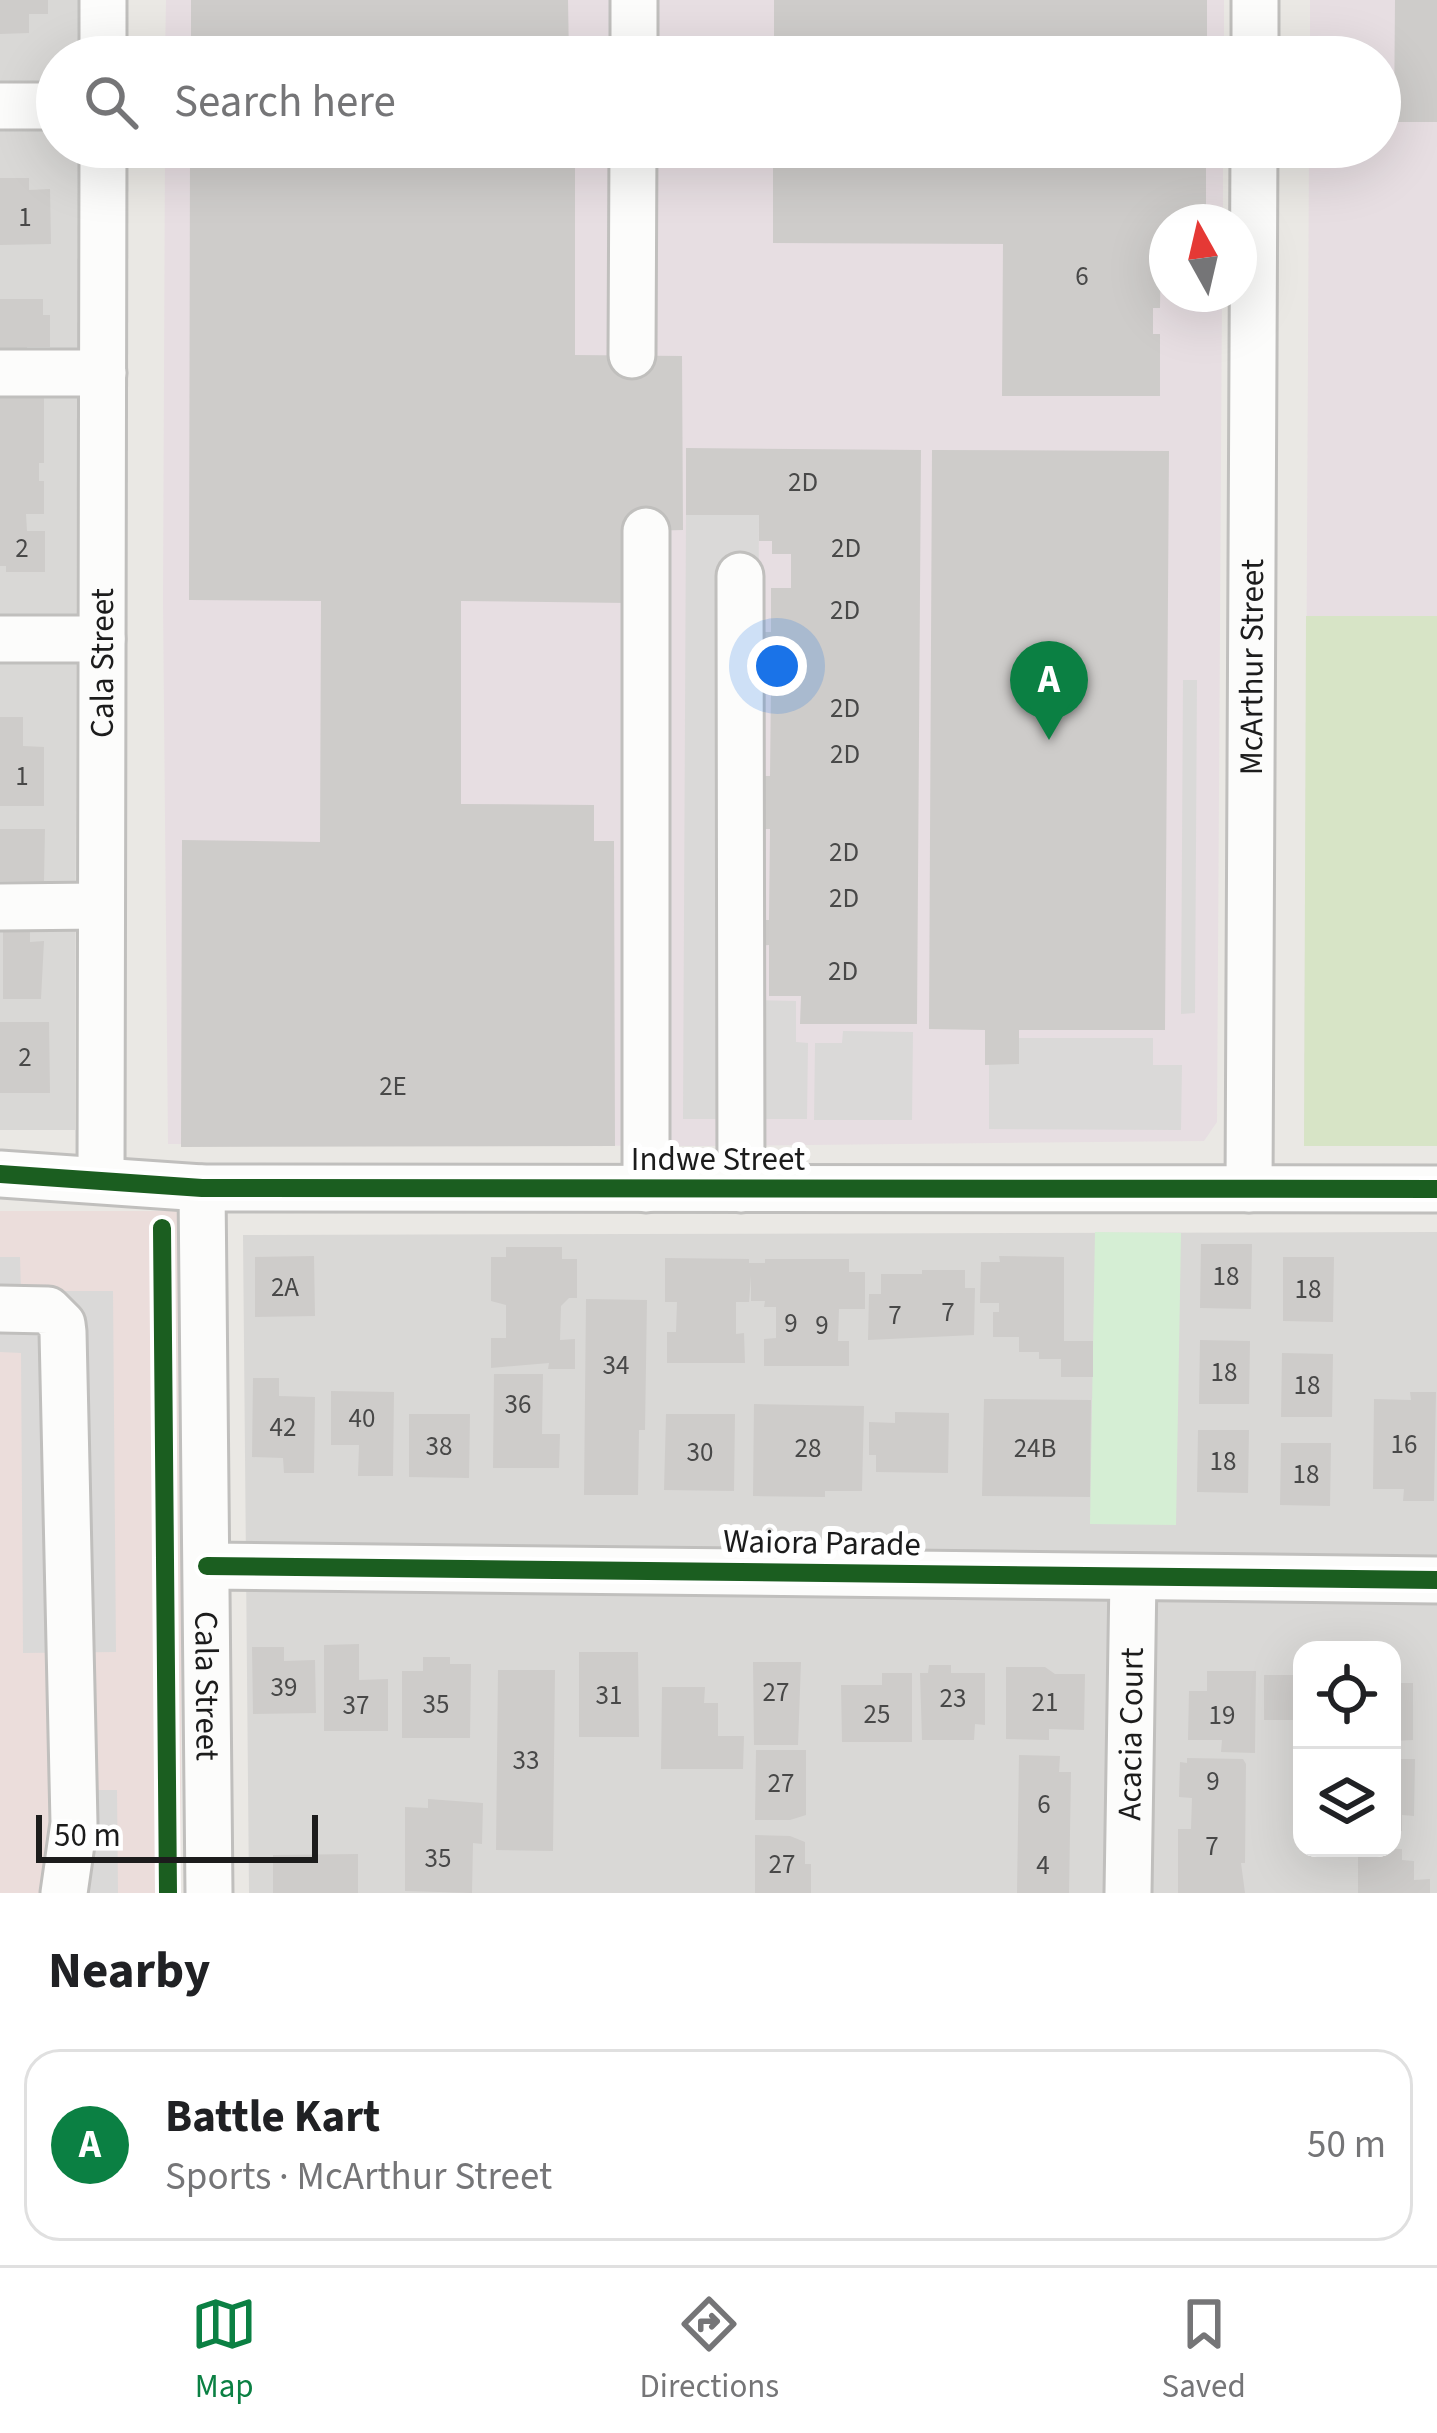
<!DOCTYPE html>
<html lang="en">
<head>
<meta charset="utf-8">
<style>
	body { margin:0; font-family:"Source Sans 3",sans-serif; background:#f2f2f2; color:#202124 }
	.controls { position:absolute; right:36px; bottom:36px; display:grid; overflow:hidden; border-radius:24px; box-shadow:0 12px 48px #0002 }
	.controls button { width:108px; height:108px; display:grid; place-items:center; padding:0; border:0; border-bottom:3px solid #e0e0e0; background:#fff; color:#202124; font:60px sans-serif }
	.compass { position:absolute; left:1149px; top:204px; width:108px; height:108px; border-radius:50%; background:#fff; box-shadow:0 12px 48px #0002; rotate:352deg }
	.scale { position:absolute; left:36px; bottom:30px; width:282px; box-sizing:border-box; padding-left:12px; border:6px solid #1c1c1c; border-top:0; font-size:33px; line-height:42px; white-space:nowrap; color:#1c1c1c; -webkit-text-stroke:9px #fff; paint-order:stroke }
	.you { position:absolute; left:777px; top:666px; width:42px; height:42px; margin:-30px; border:9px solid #fff; border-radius:50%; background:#1a73e8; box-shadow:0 0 0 18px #1a73e833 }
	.badge { display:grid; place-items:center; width:78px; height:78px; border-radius:50%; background:#0b8043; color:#fff; font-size:39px; font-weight:700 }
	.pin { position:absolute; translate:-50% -99px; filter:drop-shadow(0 3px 6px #0008) }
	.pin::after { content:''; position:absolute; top:63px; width:42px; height:36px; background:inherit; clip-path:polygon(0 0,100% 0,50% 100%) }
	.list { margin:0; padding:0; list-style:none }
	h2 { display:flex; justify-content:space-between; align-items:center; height:156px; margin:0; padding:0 48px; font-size:51px }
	h2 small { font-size:39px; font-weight:400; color:#757577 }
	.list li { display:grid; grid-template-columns:78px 1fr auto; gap:36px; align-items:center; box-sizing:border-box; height:192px; margin:0 24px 24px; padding:0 24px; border:3px solid #e0e0e0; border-radius:36px }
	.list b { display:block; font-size:45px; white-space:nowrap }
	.list p { margin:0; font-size:39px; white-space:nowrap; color:#757577 }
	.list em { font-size:39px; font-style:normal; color:#757577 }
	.icon { flex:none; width:66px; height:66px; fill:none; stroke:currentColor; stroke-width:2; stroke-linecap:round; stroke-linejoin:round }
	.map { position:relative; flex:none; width:1437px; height:1893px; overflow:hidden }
	.search { position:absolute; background:#fff; box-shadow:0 12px 48px #0002; left:36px; right:36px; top:36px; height:132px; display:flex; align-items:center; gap:30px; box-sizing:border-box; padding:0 42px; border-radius:66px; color:#757577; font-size:45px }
	.sheet { height:372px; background:#fff }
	nav { display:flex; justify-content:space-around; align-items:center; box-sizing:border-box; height:168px; border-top:3px solid #e0e0e0; background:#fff; font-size:33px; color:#757577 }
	nav a { display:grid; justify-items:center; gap:6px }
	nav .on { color:#0b8043 }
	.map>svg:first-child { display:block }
	.residential { fill:#d9d8d6; fill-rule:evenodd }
	.commercial { fill:#ebdddb }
	.industrial { fill:#e7dee2 }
	.grass { fill:#d7e4c6 }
	.park { fill:#d5eed4 }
	.parking { fill:#dad9d8 }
	.building { fill:#ceccca }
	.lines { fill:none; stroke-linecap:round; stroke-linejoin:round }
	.minor-casing { stroke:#c0bfbd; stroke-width:51 }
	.minor { stroke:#fcfcfb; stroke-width:45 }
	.cycleway-casing { stroke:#fff; stroke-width:26 }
	.cycleway { stroke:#1b5e20; stroke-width:18 }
	.labels { text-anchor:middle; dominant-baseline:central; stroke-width:12; stroke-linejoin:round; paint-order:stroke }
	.number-label { font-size:27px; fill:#484848 }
	.street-label { font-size:33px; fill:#1c1c1c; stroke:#fff }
</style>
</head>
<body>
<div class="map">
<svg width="1437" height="1893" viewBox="0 0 1437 1893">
	<rect width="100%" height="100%" fill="#eae8e4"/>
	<path class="residential" d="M0,0H79L78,57H57V147H78L75,1130H0Z
		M1437,1232V1893H249L243,1235ZM1302,1650H1392V1848H1302Z"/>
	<path class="commercial" d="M0,1211H181V1893H0Z"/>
	<path class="industrial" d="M166,0H1224V57H165Z
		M1310,0H1437V1146H1304L1309,147H1380V57H1310Z
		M165,147H1223V222H1167V294H1222L1217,1122L1204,1141L702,1146L168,1144L163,602Z"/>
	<path class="grass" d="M1306,616H1437V1146H1304Z"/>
	<path class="park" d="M1095,1232L1181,1233L1176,1525L1090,1524Z"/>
	<path class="parking" d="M686,515H759L756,1000L796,1001V1042L808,1043L807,1119H683Z
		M1183,680H1197L1195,1013L1181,1014Z
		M843,1031L913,1032L912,1120H814L815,1043H842Z
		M1019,1038H1153V1065H1182L1181,1130L989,1129V1064H1018Z
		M0,1257H20L21,1291H113L116,1652L23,1653L21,1353L0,1352Z
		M85,1790H117L118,1893H86Z"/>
	<path class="building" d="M0,0H48V14H29V33L0,34Z
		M191,0H568L569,57H191Z
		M774,0H1207V57H774Z
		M1395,0H1437V122H1394Z
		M190,147H612V156H575V355L682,356L683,530L646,531L628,603L461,601V804L594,805V841H614L615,1146L181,1147L182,840L320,842L321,601L189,600Z
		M773,147H1206V222H1167V245H1161L1160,308H1153V334H1160V396H1002L1003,244L773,243Z
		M0,178H29V190L50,189L51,244L0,245Z
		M0,299H43V315H50V347H27V356H0Z
		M0,394H44V463H39V481H44V514H26L27,531H45V572H6V566H0Z
		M686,448L921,450L917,1024H800L801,996H769V945L756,946V920H769L770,829H757V776H770L771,686H757L758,632H771V588H791V554H772V541H759V515H686Z
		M932,450L1169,451L1165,1030H1019V1064L985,1065V1030L929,1029Z
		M0,717H23V746L44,747V806H0Z
		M0,829H45L44,881H0Z
		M30,922V942L44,941L41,999H3V923Z
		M0,1022H49L50,1093H0Z
		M1201,1244H1252L1251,1309L1200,1308Z
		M506,1247H562V1259H577V1298H569L561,1306L560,1340L575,1339V1369H548L549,1363L491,1368V1338H506V1305L491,1301V1257H506Z
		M314,1256L315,1316L255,1317V1257Z
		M999,1256L1064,1257V1341H1093V1377H1061V1359H1039V1352H1019V1337H993V1312H999V1303H980L981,1262H1000Z
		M1283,1257H1334L1333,1322L1283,1321Z
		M665,1258L749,1259V1263H765V1259H849V1272H865V1309H839L838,1341H849V1366H764V1339L776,1338V1307H764L765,1301H751V1276L749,1302H736V1334L744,1333L745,1363H667V1332H676L677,1302H665Z
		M922,1270H965V1288H975L974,1335L868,1340L869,1294H881V1274H922Z
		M586,1299L647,1300L645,1430H639L638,1495H584Z
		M1200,1340L1250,1341L1249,1404H1199Z
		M1282,1353L1333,1354L1332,1417H1281Z
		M494,1374H543L542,1434H560L559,1468H493Z
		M253,1378H279V1396L315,1397L314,1473H284L283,1458L252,1457Z
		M331,1391L394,1392L393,1476H358L359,1445H331Z
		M1410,1392H1436L1434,1501H1403L1404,1489H1373L1374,1399L1411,1400Z
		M984,1399L1091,1400L1090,1497L982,1496Z
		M754,1404L864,1406L862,1491H825V1497L753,1496Z
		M895,1412L949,1413L948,1473L876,1472V1455H869V1422L895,1423Z
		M409,1414H470L469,1478L409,1477Z
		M666,1414H735L734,1491L664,1490Z
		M1198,1430H1249L1248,1493L1197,1492Z
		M1281,1443H1331L1330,1506L1280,1505Z
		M359,1644V1680L388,1679V1731H324V1645Z
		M252,1647H284V1661L315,1660L316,1713L253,1714Z
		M579,1652H638L639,1737H579Z
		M423,1657H450V1664H471L470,1738H402V1671H423Z
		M753,1662H801L798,1745H754Z
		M929,1665H951V1673H985V1725L975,1724L974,1740H922L920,1673H928Z
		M1006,1667H1045L1055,1674H1085L1084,1730L1049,1729V1740L1006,1739Z
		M498,1670H555L553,1851L496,1850Z
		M1207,1671H1256L1255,1753L1221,1752L1222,1740H1188L1189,1691H1207Z
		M882,1673H912V1742H842L841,1685H882Z
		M1264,1675H1302V1720H1264Z
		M1392,1683H1413V1740L1392,1741Z
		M662,1687H705L704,1703H718V1736H744L743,1769H661Z
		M756,1750H806V1815L790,1820H755Z
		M1019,1755L1060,1756L1059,1772H1071L1069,1893H1017Z
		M1187,1758L1243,1759L1246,1764L1245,1863H1241L1245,1893H1178V1829H1191L1192,1798L1179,1797L1180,1762L1187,1763Z
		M1392,1759H1415L1414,1816L1402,1815V1831L1392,1830Z
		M428,1799L483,1803L482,1844L473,1843L472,1893L405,1891V1807L428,1808Z
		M755,1835L790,1836L805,1842V1864H811V1893H755Z
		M1358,1848L1402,1849V1860L1414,1861V1880L1430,1879V1893H1358Z
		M358,1854V1893H273V1855Z"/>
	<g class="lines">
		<defs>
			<g id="minor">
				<path d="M103,57V0"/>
				<path d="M634,57V0"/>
				<path d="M1255,57V0"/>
				<path d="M0,106H57"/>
				<path d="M632,355L633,147"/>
				<path d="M0,373H103"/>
				<path d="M646,531V1189"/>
				<path d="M740,576L741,1189"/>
				<path d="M0,639H102"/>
				<path d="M0,907L101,906"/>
				<path d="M0,1174L202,1188L1437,1189"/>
				<path id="s1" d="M101,1179L103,147"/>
				<path id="s2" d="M202,1188L209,1893"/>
				<path id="s3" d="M1249,1189L1254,147"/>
				<path d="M0,1309L48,1310L62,1324L63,1332L74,1823L64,1893"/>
				<path d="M207,1566L1437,1580"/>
				<path id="s4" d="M1128,1893L1133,1577"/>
			</g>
		</defs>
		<use href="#minor" class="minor-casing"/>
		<use href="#minor" class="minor"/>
		<defs>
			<path id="cycleway" d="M0,1174L202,1188L1437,1189
				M162,1228L168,1893
				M207,1566L1437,1580"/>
		</defs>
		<use href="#cycleway" class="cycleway-casing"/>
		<use href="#cycleway" class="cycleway"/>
	</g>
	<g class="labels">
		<g class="number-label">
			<text x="25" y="217">1</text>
			<text x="1082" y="276">6</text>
			<text x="803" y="482">2D</text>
			<text x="22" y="548">2</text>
			<text x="846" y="548">2D</text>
			<text x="845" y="610">2D</text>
			<text x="845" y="708">2D</text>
			<text x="845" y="754">2D</text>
			<text x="22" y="776">1</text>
			<text x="844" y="852">2D</text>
			<text x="844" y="898">2D</text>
			<text x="843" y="971">2D</text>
			<text x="25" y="1057">2</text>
			<text x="393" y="1086">2E</text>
			<text x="1226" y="1276">18</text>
			<text x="285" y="1287">2A</text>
			<text x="1308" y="1289">18</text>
			<text x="948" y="1312">7</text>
			<text x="895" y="1315">7</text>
			<text x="791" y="1323">9</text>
			<text x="822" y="1325">9</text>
			<text x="616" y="1365">34</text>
			<text x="1224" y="1372">18</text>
			<text x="1307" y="1385">18</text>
			<text x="518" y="1404">36</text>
			<text x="362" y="1418">40</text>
			<text x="283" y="1427">42</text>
			<text x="1404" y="1444">16</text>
			<text x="439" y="1446">38</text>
			<text x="808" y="1448">28</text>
			<text x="1035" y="1448">24B</text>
			<text x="700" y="1452">30</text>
			<text x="1223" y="1461">18</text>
			<text x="1306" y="1474">18</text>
			<text x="284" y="1687">39</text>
			<text x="776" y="1692">27</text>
			<text x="609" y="1695">31</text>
			<text x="953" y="1698">23</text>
			<text x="1045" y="1702">21</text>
			<text x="436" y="1704">35</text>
			<text x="356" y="1705">37</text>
			<text x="877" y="1714">25</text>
			<text x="1222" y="1715">19</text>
			<text x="526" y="1760">33</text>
			<text x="1213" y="1781">9</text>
			<text x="781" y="1783">27</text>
			<text x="1044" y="1804">6</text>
			<text x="1212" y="1846">7</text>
			<text x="438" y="1858">35</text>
			<text x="782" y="1864">27</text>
			<text x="1043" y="1865">4</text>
		</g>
		<g class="street-label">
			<text stroke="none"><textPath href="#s1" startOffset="516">Cala Street</textPath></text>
			<text stroke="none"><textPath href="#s3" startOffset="522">McArthur Street</textPath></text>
			<text x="718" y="1159">Indwe Street</text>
			<text transform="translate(822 1543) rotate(1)">Waiora Parade</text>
			<text stroke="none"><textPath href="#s2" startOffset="498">Cala Street</textPath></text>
			<text stroke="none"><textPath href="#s4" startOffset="159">Acacia Court</textPath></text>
		</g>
	</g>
</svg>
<div class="controls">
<button><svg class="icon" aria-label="locate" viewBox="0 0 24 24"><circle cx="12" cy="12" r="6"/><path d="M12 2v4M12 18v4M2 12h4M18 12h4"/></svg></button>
<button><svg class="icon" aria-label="layers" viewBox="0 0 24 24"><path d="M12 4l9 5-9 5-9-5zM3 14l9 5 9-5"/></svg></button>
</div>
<svg class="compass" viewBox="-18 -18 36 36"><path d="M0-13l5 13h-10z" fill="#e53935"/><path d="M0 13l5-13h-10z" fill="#757577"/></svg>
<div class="scale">50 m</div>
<div class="you"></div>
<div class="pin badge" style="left:1049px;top:740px">A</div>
<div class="search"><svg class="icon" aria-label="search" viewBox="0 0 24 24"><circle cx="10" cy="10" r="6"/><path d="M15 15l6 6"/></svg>Search here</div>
</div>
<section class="sheet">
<h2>Nearby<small></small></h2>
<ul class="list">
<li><span class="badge">A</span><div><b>Battle Kart</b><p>Sports · McArthur Street</p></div><em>50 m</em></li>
</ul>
</section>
<nav>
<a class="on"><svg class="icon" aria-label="map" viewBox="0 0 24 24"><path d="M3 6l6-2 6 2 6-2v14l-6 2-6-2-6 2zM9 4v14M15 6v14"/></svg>Map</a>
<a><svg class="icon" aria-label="directions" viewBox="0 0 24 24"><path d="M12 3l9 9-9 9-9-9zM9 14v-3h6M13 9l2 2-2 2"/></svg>Directions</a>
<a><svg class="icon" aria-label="saved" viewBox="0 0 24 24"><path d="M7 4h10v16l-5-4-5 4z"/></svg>Saved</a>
</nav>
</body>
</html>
